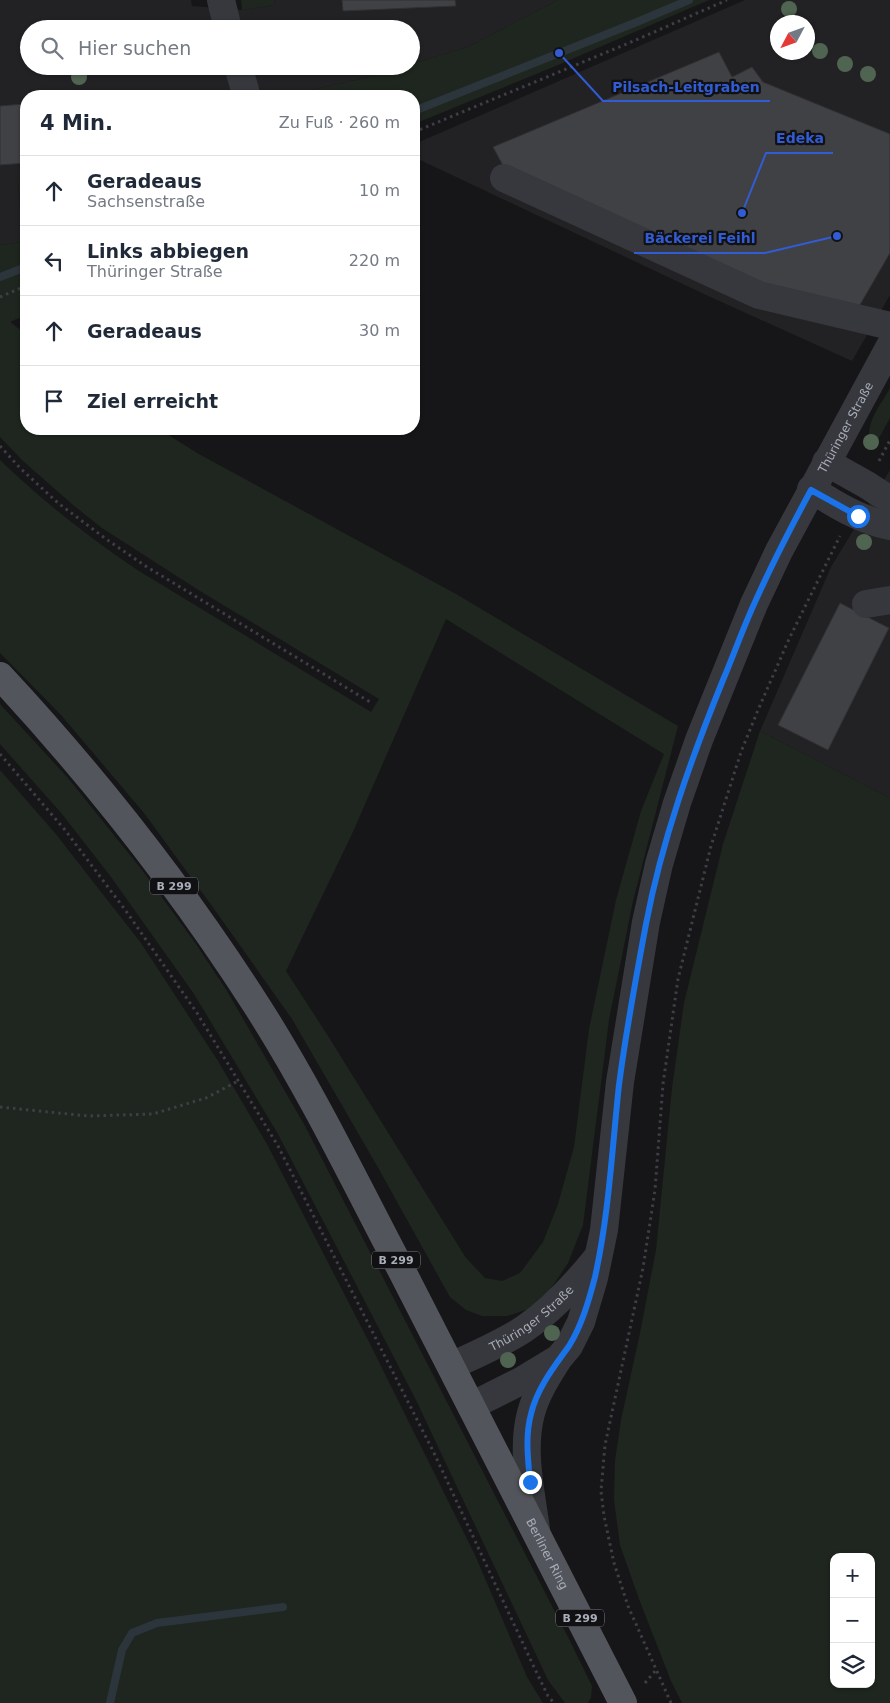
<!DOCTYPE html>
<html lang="de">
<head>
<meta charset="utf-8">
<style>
	body { margin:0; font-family:"DejaVu Sans",sans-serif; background:#f2f2f3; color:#1f2937 }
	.controls { position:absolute; right:15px; bottom:15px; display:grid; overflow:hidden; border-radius:10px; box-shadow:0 1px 4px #0004 }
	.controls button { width:45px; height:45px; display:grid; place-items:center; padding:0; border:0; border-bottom:1px solid #e0e1e3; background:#fff; color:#1f2937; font:25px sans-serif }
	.compass { position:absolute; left:770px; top:15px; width:45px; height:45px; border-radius:50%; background:#fff; box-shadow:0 1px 4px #0004; rotate:229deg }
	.stop { position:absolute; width:15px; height:15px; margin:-11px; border:4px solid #1a73e8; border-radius:50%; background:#fff }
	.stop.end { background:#1a73e8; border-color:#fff; box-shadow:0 1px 5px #0008 }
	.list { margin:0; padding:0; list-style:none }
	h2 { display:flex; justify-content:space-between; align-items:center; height:65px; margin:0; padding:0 20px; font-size:21px }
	h2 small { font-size:16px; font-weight:400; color:#747a83 }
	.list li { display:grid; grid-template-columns:32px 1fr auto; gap:15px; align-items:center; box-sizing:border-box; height:70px; padding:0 20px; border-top:1px solid #e0e1e3 }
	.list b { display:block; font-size:19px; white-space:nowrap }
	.list p { margin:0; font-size:16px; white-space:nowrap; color:#747a83 }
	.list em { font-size:16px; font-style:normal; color:#747a83 }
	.icon { flex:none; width:28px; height:28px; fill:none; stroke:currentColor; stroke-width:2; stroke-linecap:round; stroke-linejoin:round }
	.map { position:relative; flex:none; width:890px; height:1703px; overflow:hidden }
	.search { position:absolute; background:#fff; box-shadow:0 1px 4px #0004; left:20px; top:20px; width:400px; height:55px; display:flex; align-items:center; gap:12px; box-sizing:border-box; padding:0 18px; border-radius:28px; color:#747a83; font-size:19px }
	.panel { position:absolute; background:#fff; box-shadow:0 1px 4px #0004; left:20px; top:90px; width:400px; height:345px; border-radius:20px }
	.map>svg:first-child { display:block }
	.built { fill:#222225; fill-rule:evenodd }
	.green { fill:#1e261f; fill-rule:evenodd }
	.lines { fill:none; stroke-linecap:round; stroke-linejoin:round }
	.stream { stroke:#2c353c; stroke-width:8 }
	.building { fill:#404145; stroke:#303034 }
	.path { stroke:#3d3f44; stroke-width:3; stroke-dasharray:2.5 4; stroke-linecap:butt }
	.minor { stroke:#37383d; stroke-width:28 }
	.major { stroke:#53555c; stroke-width:28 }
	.tree { fill:#506452 }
	.route { stroke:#1a73e8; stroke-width:6 }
	.labels { text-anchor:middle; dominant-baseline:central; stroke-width:4.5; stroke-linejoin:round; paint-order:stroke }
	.shield { fill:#111113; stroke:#7b7e86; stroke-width:1 }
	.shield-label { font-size:11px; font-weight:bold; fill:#a8adb8 }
	.street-label { font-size:12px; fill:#a8adb8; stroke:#111113 }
	.leader { fill:none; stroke:#325cd3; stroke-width:2 }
	.callout-dot { fill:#325cd3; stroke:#111113; stroke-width:2 }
	.callout-label { font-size:14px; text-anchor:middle; font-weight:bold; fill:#325cd3; stroke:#111113; stroke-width:4.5; stroke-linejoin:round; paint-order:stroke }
</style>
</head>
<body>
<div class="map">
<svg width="890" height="1703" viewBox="0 0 890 1703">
	<rect width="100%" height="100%" fill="#161618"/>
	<path class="built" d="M0,0H191L192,6L242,10L275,5L274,0H558L468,47L411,64V29H29V66H403L369,77L303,92L296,96H26V181L18,182L23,242L0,245Z
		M745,0H890V295L852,361L704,294L418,159L417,143ZM778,22H808V52H778Z
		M890,470V798L760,731L831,567Z"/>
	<path class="green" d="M241,0H274L275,5L242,10Z
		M558,0H709L558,65L414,124V96H296L303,92L369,77L403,66H411V64L468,47Z
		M26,181V315L10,322L26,334V429H159L197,453L456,594L678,726L633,901L609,1020L583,1225L568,1263L550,1290L529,1309L507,1316H482L466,1310L450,1297L376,1164L292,1019L217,913L144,813L61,715L0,653V460C43,501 89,538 139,571L371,712L379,699L200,591L102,528L73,505L23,461L0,437V245L23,242L18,182ZM446,619L664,754L641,811L616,900L589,1029L574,1147L558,1204L543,1242L520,1273L502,1281L485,1278L466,1258L328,1036L286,971L352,834Z
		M890,388V418L873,449C861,427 879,408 890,388Z
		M0,704L68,778L142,870L196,944L227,991L305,1126L570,1641L592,1686L591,1697L588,1703H565L548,1680L415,1398L278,1134L194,994L111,877L62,814L0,744Z
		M760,731L890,798V1703H682L671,1681L639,1599L620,1545L614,1500L615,1461L621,1420L640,1333L656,1250L672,1088L684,1003L723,844ZM834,1557H871V1684H834Z
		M0,770L55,833L141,943L218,1061L268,1146L370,1344L475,1555L527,1677L543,1703H0Z"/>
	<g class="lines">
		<path class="stream" d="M414,111L637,22L689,0
			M0,277L26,267
			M110,1703L122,1650L132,1633L157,1623L283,1607"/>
	</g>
	<path class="building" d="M342,0H455L456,6L343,11Z
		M719,52L732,77L752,67L763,82L890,134V253L857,310L760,289L507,173L493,147Z
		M24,104L26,133V163L0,165V106Z
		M840,603L889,628L828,750L778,725Z"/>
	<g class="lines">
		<path class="path" d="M414,132L629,43L727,0
			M0,297L26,286
			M0,446L20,468L58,503L106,539L147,567L370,702
			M879,461L890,440
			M0,754L65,830L126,911L197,1013L278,1146L434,1453L533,1665L548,1696L554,1703
			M0,1107L88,1116L153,1114L206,1098L238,1081
			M645,1683L656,1670
			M671,1703L628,1606L614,1563L604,1516L601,1491L605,1445L643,1268L655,1190L663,1084L678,979L711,846L741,752L758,710L789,639L840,536"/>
		<g class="minor">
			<path d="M221,0L228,29"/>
			<path d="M238,66L245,90"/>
			<path d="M504,178L759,295L890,326"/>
			<path d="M826,462L867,485L890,500"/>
			<path d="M811,489C836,505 860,520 890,526"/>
			<path d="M866,604L890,600"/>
			<path id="s1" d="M451,1366C475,1355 501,1344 524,1329C552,1310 575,1285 596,1259"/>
			<path id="s2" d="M471,1406L521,1381L559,1358L569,1346L581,1322L594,1278L604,1230L620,1082L646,922L659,864L677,803L699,740L754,604L779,551L890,346"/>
			<path d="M536,1529C531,1492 521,1450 531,1413C536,1394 547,1377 557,1361"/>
		</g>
		<path class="major" id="s3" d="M0,676C95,778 182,889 257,1006C312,1092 357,1186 405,1277C478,1419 551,1561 623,1703"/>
	</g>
	<g class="tree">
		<circle cx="789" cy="9" r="8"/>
		<circle cx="820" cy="51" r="8"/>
		<circle cx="845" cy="64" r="8"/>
		<circle cx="868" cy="74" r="8"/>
		<circle cx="79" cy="77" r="8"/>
		<circle cx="871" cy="442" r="8"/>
		<circle cx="864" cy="542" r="8"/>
		<circle cx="552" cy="1333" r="8"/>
		<circle cx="508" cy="1360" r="8"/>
	</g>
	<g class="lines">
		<path class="route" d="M530,1482C528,1459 525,1436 531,1414C537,1388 554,1367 569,1346C582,1325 589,1300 595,1277C609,1214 612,1149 619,1085C626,1031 636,977 646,924C662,840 691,759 723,680C734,654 743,628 755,602C772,564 791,527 811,490L858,516"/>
	</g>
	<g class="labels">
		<g class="shield">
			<rect x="150" y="877.5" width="48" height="17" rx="4"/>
			<rect x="372" y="1251.5" width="48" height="17" rx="4"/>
			<rect x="556" y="1609.5" width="48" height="17" rx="4"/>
		</g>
		<g class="shield-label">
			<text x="174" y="886">B 299</text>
			<text x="396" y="1260">B 299</text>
			<text x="580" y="1618">B 299</text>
		</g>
		<g class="street-label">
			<text stroke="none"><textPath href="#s2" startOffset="1084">Thüringer Straße</textPath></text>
			<text stroke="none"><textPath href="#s1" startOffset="94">Thüringer Straße</textPath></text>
			<text stroke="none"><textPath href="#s3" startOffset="1039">Berliner Ring</textPath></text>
		</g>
	</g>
	<path class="leader" d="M559 53L603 101H770M742 213L766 153H833M837 236L765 253H634"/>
	<g class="callout-dot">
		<circle cx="559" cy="53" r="5"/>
		<circle cx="742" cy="213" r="5"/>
		<circle cx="837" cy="236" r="5"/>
	</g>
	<g class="callout-label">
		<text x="686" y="92">Pilsach-Leitgraben</text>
		<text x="800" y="143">Edeka</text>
		<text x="700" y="243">Bäckerei Feihl</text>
	</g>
</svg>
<div class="controls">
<button>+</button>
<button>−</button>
<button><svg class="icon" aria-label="layers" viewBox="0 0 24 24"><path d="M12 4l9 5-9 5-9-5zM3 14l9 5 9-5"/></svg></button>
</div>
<svg class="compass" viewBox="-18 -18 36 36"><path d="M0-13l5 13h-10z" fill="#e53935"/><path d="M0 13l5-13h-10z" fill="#747a83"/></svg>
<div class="stop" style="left:858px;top:516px"></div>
<div class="stop end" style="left:530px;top:1482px"></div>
<div class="search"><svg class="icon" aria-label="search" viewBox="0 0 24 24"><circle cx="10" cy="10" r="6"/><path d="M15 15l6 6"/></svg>Hier suchen</div>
<section class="panel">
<h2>4 Min.<small>Zu Fuß · 260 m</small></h2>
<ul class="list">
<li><svg class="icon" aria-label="ahead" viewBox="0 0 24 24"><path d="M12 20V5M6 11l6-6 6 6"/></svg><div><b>Geradeaus</b><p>Sachsenstraße</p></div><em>10 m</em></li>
<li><svg class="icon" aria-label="left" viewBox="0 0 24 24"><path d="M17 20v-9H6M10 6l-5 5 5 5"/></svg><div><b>Links abbiegen</b><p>Thüringer Straße</p></div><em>220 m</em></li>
<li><svg class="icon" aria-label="ahead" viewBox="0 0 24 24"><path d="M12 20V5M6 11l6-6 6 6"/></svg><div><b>Geradeaus</b></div><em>30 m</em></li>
<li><svg class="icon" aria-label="arrive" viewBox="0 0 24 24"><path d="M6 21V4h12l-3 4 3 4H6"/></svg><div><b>Ziel erreicht</b></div></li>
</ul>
</section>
</div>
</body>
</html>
